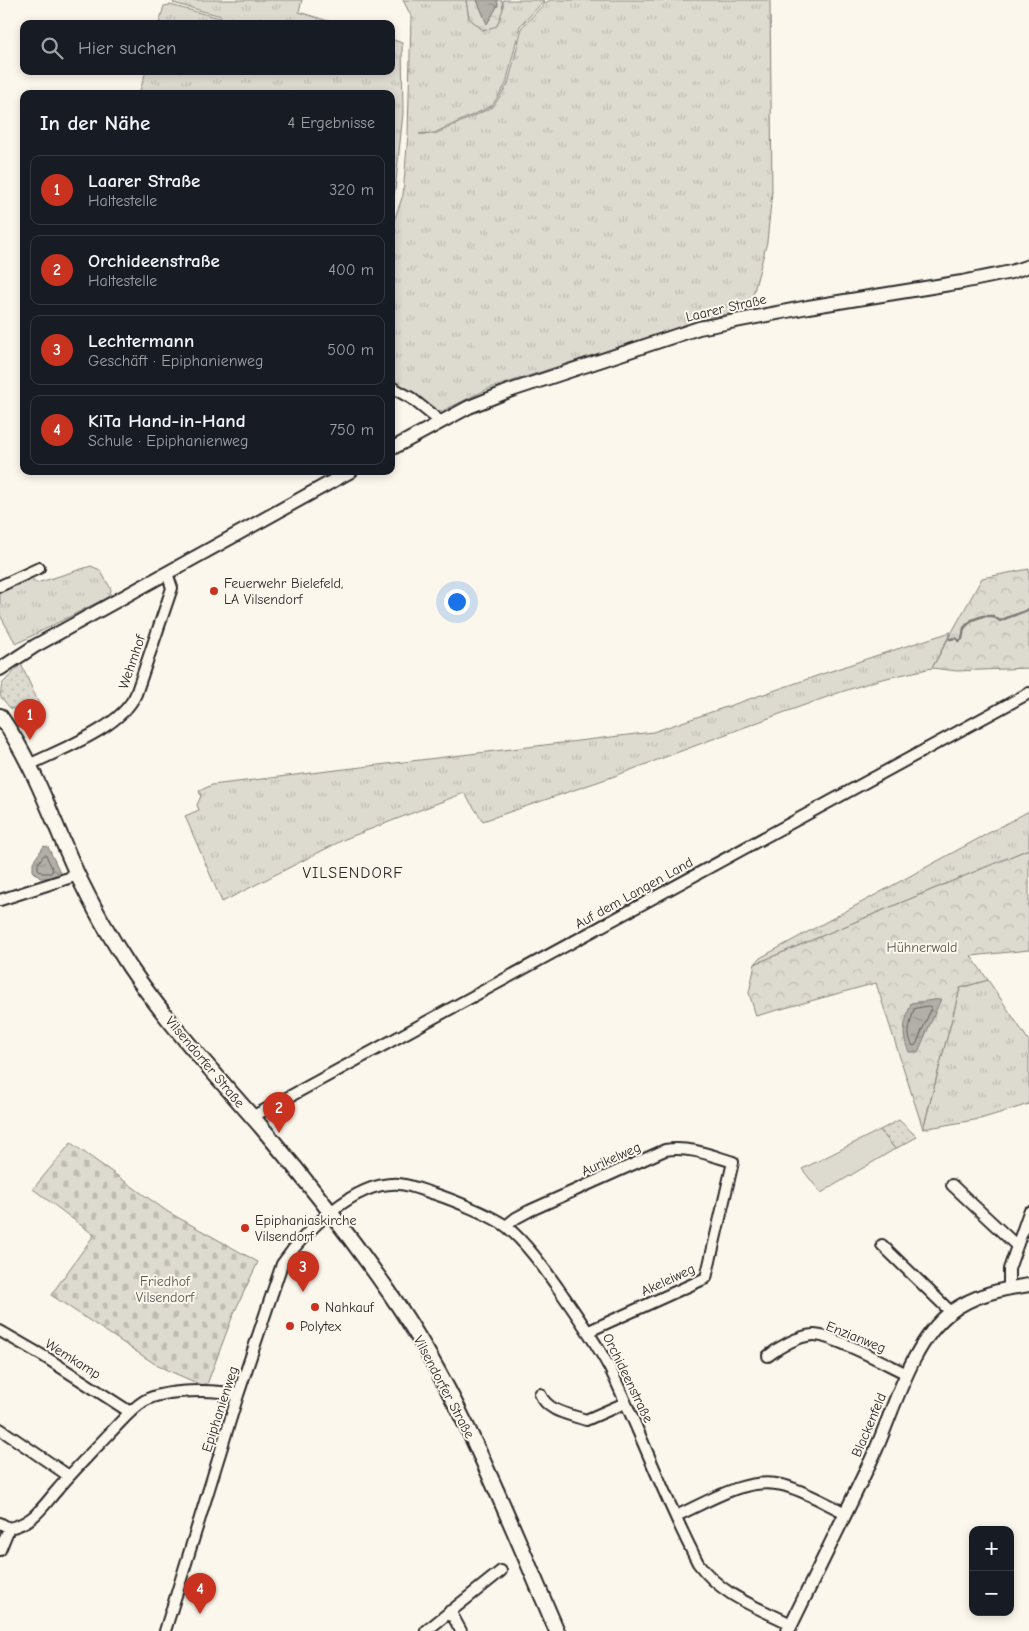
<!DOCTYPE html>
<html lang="de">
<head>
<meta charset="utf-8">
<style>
	body { margin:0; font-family:"Comic Neue",sans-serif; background:#242831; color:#f1f3f6 }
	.controls { position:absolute; right:15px; bottom:15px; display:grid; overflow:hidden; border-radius:10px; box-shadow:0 2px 8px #0003 }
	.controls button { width:45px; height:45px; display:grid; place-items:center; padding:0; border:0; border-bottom:1px solid #363941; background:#171b24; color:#f1f3f6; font:25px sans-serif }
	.you { position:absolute; left:456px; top:601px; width:18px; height:18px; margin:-12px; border:4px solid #fff; border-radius:50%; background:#1a73e8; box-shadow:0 0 0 8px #1a73e833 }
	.badge { display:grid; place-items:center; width:32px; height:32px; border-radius:50%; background:#c8321e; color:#fff; font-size:16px; font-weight:700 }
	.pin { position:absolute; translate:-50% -41px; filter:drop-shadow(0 1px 2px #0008) }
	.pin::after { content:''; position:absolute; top:26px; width:18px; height:15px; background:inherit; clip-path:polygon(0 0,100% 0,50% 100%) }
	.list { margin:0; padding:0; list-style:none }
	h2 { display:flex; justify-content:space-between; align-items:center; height:65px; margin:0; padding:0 20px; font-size:21px }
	h2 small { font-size:16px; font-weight:400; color:#9ea1a6 }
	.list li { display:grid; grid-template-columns:32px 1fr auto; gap:15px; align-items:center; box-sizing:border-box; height:70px; margin:0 10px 10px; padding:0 10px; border:1px solid #363941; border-radius:10px }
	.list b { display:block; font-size:19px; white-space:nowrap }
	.list p { margin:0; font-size:16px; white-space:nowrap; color:#9ea1a6 }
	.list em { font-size:16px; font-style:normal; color:#9ea1a6 }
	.icon { flex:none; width:28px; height:28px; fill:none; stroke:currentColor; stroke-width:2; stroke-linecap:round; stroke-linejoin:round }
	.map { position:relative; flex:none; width:1029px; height:1631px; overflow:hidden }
	.search { position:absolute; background:#171b24; box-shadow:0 2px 8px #0003; left:20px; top:20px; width:375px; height:55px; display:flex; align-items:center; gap:12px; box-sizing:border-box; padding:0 18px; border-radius:10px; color:#9ea1a6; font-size:19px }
	.panel { position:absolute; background:#171b24; box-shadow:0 2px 8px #0003; left:20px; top:90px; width:375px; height:385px; border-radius:10px }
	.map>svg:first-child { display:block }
	.grass { fill:url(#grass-tufts); stroke:#84827e }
	.forest { fill:url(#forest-crowns); stroke:#84827e }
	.cemetery { fill:url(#cemetery-stones); stroke:#84827e }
	.park { fill:url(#park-dots); stroke:#84827e }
	.pitch { fill:#dddad0; stroke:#84827e }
	.water { fill:url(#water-ripples); stroke:#7b7a75 }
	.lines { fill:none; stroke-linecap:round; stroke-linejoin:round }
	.shore { stroke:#61605d; stroke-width:1 }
	.stream { stroke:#7b7a75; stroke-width:2.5 }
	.minor-casing { stroke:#2b2b2b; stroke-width:14 }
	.tertiary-casing { stroke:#2b2b2b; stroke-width:16 }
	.secondary-casing { stroke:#2b2b2b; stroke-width:18 }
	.minor { stroke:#fbf7ec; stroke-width:10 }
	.tertiary { stroke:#fbf7ec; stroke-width:12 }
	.secondary { stroke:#fbf7ec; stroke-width:14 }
	.poi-dot { fill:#c8321e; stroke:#fbf7ec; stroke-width:2 }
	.labels { text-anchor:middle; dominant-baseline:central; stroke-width:4; stroke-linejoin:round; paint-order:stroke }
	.street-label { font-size:14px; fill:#2b2b2b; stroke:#fbf7ec }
	.poi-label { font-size:14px; fill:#2b2b2b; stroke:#fbf7ec; text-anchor:start }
	.park-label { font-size:14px; fill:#585754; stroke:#fbf7ec }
	.quarter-label { font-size:16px; letter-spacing:1px; fill:#2b2b2b; stroke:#fbf7ec }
</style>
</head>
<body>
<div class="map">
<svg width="1029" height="1631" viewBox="0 0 1029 1631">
	<defs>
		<pattern id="grass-tufts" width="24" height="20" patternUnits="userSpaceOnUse" patternTransform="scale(1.25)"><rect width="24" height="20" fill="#dddad0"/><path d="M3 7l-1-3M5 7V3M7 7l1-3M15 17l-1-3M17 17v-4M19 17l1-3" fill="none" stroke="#bebbb3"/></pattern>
		<pattern id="forest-crowns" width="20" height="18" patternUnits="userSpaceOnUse" patternTransform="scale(1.25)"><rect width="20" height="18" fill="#dddad0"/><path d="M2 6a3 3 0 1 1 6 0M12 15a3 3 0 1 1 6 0" fill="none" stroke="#bebbb3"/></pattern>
		<pattern id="cemetery-stones" width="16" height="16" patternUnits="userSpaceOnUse" patternTransform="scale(1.25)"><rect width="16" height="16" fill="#dddad0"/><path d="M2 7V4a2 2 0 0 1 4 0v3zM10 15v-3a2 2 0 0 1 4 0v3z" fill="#bebbb3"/></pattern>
		<pattern id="park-dots" width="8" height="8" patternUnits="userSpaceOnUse" patternTransform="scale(1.25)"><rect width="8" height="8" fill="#dddad0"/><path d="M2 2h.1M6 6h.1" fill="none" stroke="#bebbb3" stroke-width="1.8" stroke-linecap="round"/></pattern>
		<pattern id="water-ripples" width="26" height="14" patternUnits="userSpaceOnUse" patternTransform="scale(1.25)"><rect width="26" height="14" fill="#b1afa7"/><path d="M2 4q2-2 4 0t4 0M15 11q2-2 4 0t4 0" fill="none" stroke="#908f88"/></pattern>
	</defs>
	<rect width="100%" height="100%" fill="#fbf7ec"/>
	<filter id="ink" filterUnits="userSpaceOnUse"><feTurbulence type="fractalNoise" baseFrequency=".02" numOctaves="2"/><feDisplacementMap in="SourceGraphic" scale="10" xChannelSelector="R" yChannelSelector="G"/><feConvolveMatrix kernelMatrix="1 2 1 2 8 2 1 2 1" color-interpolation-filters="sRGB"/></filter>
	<g filter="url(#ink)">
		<path class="grass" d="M175,0H302L299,12L338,24H159L164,6L170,5L220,18L221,16L173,3Z
			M403,0H466L469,18L483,30L503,9V0H545L520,26L506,84L492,106L434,133L419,134H435L493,107L508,84L522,27L545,3L550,0H770L772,192L767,242L749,310L711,317L488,389L440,412L391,383V229L403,195L408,134L411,16Z
			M391,39L402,43L403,113L395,190L391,203V94H139L146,71H391Z
			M91,566L100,570L111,589L110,596L16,644L0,615V590L29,576L37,583Z
			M951,632L932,668L878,680L841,692L777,715L612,777L483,821L464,793L345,839L222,902L185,816L199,810L197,805L201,796L199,791L212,785L653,732L875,656Z
			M1029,811V849L755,964L760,958Z
			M988,980L1029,1041V1104L980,1119L923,1129L960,988Z"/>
		<path class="forest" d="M466,0H477L487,23L498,5L497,0H502L503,9L497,26L483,30L469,18Z
			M1029,569V668L957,671L932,668L982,578Z
			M1029,849V950L971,956L988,980L960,988L923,1129L876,983L756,1016L749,993L755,964Z"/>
		<path class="cemetery" d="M71,1143L168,1212L258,1262L233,1315L206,1387L158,1366L51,1295L94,1235L33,1189Z"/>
		<path class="park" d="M21,664L40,706L32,708L34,715L10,708L0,696L2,684Z
			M899,1120L917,1137L895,1149L880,1130Z"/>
		<path class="pitch" d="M880,1130L895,1149L821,1193L802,1169Z"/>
		<path class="water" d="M477,0H497L498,5L487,24Z
			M44,846L48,847L61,874L52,878H40L33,871V862Z
			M941,999L918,1052H909C900,1032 905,1022 911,1003Z"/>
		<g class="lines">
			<path class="shore" d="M46,855L53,870L51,873H42L38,869V864L43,856Z
				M928,1006L931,1007V1009L916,1045L913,1046C905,1034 911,1022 914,1009Z"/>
			<path class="stream" d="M950,639L956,638L959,641L962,639L964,628L972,620L983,616H993L1000,621C1010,616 1020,614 1029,609"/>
			<defs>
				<path id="minor" d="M391,387L411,398L441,422
					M0,586L39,568
					M29,765C61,749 121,728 136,694L172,588L167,573
					M0,900L78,875
					M252,1117L1029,693
					M952,1185L1017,1246
					M506,1226L516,1218L529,1211L665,1150C689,1146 710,1155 733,1162L706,1278L589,1331
					M882,1245L951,1312
					M1009,1288V1269L1029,1212
					M0,1331L45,1357L130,1412
					M768,1356C779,1347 798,1336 813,1335C831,1334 888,1365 907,1374
					M540,1394C548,1412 569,1414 586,1420L625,1403
					M0,1429L69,1476
					M676,1516C708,1502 746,1476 782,1485C804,1490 826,1504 846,1513
					M0,1523L9,1528C34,1523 42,1507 58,1489C75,1469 93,1451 110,1433C121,1422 131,1409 144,1401C164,1389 215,1389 238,1395
					M0,1550L9,1528
					M450,1611L461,1631
					M165,1631L238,1395L282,1264C305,1231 355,1181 399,1184C411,1185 424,1191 435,1194C453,1200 493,1216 507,1227C527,1244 543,1267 558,1288C576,1314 594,1339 609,1367C616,1380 622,1395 628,1408C651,1460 672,1513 698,1563C722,1596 755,1606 791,1624
					M426,1631L501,1571"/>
				<path id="tertiary" d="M391,449L469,407L509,391L699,328L808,307L962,282L1011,272L1029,266
					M0,669L35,646L351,471
					M788,1631C817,1572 846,1513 874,1454C894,1410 911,1342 951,1312C973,1295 1002,1289 1029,1285"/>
				<path id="secondary" d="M0,716C35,765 53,822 78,876C93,907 110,937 129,966C168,1024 217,1076 263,1129C307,1181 350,1236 389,1292C461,1395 507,1516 557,1631"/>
			</defs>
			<use href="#minor" class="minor-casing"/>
			<use href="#tertiary" class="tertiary-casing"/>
			<use href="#secondary" class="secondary-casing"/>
			<use href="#minor" class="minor"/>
			<use href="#tertiary" class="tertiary"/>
			<use href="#secondary" class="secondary"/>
		</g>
	</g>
	<g class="poi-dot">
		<circle cx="214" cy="591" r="5"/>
		<circle cx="245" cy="1228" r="5"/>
		<circle cx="315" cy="1307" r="5"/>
		<circle cx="290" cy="1326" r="5"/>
	</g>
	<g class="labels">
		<g class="street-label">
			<text transform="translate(726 308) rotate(-13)">Laarer Straße</text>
			<text transform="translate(132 662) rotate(-71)">Wehmhof</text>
			<text transform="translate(634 893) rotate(-29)">Auf dem Langen Land</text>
			<text transform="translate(205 1062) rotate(50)">Vilsendorfer Straße</text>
			<text transform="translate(611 1159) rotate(-24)">Aurikelweg</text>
			<text transform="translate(668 1280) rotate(-25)">Akeleiweg</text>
			<text transform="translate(856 1337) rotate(22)">Enzianweg</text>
			<text transform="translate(73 1359) rotate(32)">Wemkamp</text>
			<text transform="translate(628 1378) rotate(64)">Orchideenstraße</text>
			<text transform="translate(444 1387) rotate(62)">Vilsendorfer Straße</text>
			<text transform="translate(220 1409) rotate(-72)">Epiphanienweg</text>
			<text transform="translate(869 1425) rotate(-67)">Blackenfeld</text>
		</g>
		<g class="poi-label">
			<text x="224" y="583">Feuerwehr Bielefeld,<tspan x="224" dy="16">LA Vilsendorf</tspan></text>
			<text x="255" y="1220">Epiphaniaskirche<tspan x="255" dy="16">Vilsendorf</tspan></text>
			<text x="325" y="1307">Nahkauf</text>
			<text x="300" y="1326">Polytex</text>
		</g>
		<g class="park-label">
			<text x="922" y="947">Hühnerwald</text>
			<text x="165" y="1281">Friedhof<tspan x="165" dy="16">Vilsendorf</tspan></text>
		</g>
		<g class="quarter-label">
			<text x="353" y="873">VILSENDORF</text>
		</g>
	</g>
</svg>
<div class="controls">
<button>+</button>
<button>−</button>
</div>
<div class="you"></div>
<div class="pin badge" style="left:30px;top:740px">1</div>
<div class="pin badge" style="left:279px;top:1133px">2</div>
<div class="pin badge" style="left:303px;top:1292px">3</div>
<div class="pin badge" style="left:200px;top:1614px">4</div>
<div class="search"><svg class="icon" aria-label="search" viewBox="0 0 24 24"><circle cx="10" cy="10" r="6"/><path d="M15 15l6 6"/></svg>Hier suchen</div>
<section class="panel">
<h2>In der Nähe<small>4 Ergebnisse</small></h2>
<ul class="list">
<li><span class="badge">1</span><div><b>Laarer Straße</b><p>Haltestelle</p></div><em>320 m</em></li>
<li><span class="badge">2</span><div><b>Orchideenstraße</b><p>Haltestelle</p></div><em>400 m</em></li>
<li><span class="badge">3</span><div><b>Lechtermann</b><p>Geschäft · Epiphanienweg</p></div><em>500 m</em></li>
<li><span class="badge">4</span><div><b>KiTa Hand-in-Hand</b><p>Schule · Epiphanienweg</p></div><em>750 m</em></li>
</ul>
</section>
</div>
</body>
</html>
